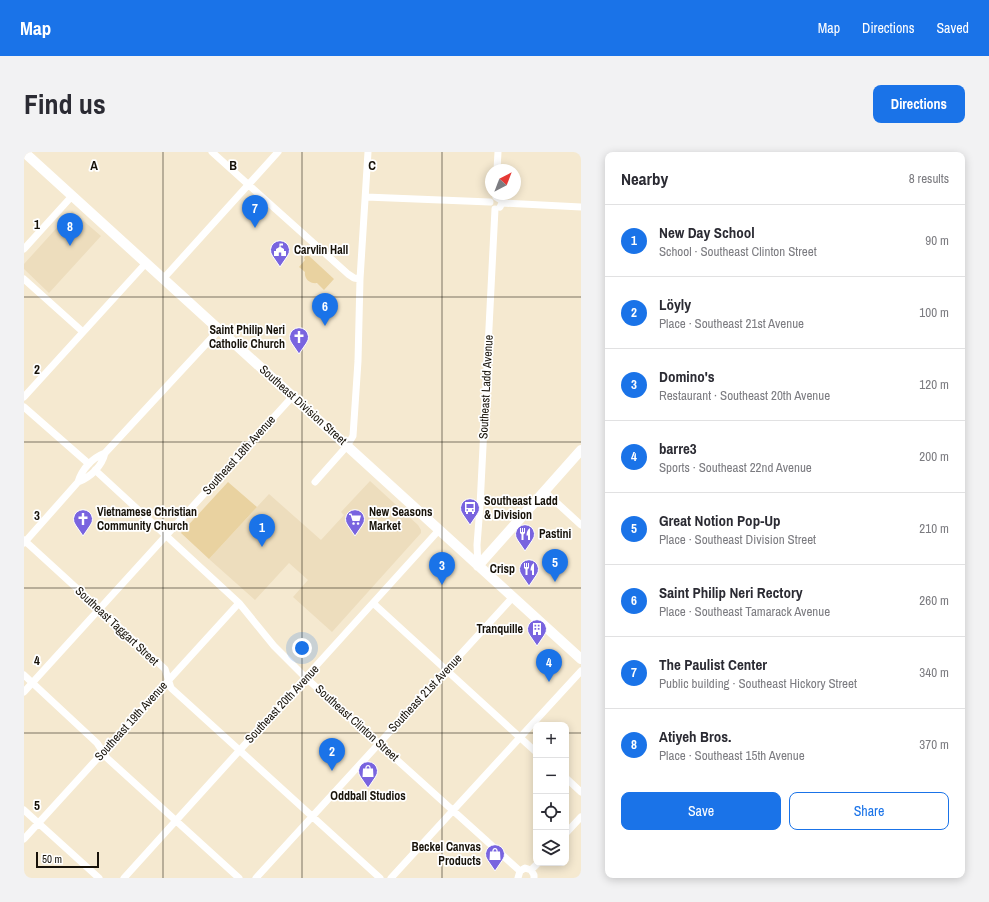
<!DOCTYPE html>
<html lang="en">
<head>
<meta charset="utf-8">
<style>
	body { margin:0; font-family:"Archivo Narrow",sans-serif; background:#f2f2f3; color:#2b2b33 }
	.controls { position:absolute; right:12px; bottom:12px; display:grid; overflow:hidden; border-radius:8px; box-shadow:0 2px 10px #0003 }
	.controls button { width:36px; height:36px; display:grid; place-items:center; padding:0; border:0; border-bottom:1px solid #e1e1e2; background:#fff; color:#2b2b33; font:20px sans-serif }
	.compass { position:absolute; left:461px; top:12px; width:36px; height:36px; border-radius:50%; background:#fff; box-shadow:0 2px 10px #0003; rotate:42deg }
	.scale { position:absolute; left:12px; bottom:10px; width:63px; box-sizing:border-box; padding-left:4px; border:2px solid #171209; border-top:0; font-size:11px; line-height:14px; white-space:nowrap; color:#171209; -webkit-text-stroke:3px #fff; paint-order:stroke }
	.you { position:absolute; left:278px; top:496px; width:14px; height:14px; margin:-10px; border:3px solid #fff; border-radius:50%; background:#1a73e8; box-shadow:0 0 0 6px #1a73e833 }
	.badge { display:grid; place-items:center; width:26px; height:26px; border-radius:50%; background:#1a73e8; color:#fff; font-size:13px; font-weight:700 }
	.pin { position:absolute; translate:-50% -33px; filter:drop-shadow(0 1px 2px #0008) }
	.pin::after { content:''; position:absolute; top:21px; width:14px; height:12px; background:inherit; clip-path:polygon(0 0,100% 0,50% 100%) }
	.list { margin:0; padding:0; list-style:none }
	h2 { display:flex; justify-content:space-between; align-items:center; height:52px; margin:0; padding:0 16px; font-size:17px }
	h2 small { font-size:13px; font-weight:400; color:#7c7c81 }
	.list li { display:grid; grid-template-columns:26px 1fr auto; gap:12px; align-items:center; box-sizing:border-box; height:72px; padding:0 16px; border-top:1px solid #e1e1e2 }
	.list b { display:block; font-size:15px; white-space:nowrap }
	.list p { margin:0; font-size:13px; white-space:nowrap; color:#7c7c81 }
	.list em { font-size:13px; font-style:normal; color:#7c7c81 }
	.actions { display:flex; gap:8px; padding:12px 16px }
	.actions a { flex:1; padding:9px 0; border:1px solid #1a73e8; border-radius:8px; text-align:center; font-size:14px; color:#1a73e8 }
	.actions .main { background:#1a73e8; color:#fff }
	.icon { flex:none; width:22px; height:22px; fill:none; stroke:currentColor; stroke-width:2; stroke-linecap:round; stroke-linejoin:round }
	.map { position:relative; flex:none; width:557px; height:726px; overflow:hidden; border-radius:8px }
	header { display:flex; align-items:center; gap:24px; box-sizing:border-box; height:56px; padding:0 20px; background:#1a73e8; color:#fff }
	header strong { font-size:19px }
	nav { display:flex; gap:22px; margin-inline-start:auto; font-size:14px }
	.intro { display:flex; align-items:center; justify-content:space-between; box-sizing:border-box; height:96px; padding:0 24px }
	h1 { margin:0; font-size:28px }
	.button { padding:10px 18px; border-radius:8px; background:#1a73e8; color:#fff; font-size:14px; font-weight:700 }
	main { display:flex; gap:24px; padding:0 24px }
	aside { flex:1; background:#fff; border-radius:8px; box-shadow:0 2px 10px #0003 }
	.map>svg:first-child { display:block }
	.built { fill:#edddbd }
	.green { fill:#e9d2a0 }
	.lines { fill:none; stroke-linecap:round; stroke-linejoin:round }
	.street { stroke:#fff; stroke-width:7 }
	.secondary { stroke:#fff; stroke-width:10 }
	.grid { fill:none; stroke:#171209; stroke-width:1; stroke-opacity:0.55 }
	.labels { text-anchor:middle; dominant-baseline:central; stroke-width:3.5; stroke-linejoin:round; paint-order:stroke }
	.poi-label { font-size:12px; font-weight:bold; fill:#171209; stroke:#fff; text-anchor:start }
	.street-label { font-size:12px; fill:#171209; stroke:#fff }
	.grid-label { font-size:13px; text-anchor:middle; font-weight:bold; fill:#171209; stroke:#fff; stroke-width:3.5; stroke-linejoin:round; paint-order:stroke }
</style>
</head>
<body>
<header>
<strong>Map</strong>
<nav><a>Map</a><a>Directions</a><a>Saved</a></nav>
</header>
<div class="intro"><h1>Find us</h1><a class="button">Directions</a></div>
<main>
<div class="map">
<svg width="557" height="726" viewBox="0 0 557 726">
	<rect width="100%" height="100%" fill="#f5e9d0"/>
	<path class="built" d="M48,59L77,84L25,141L0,117V112Z
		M346,329L394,373L397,378V381L308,480L269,445L284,428L265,411L231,448L185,407L245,342L297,388L320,363L317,360Z"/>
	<path class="green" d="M283,102L310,127L300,138L293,131C286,132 280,127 281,120L275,115L281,108L280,106Z
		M204,330L233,355L185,407L157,381Z"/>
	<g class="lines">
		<path class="street" d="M188,0L324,122L330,126L336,127
			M473,18L474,0
			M342,45L466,50
			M472,45L477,48L478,51L476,55
			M478,51L557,55
			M0,97L48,44
			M0,127L59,180
			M139,127L254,0
			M0,245L122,111
			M0,255L65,312
			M71,318L215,451L250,494L281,525L496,719
			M54,330C58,317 68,306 81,301L195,178
			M291,330L323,294L329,284L334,209L336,127L344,0
			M520,339L557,373
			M0,388L141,517L147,536L356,726
			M0,391L54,330C67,325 78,314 81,301
			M454,414L453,393L456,354L471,57
			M349,451L512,600
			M0,523L73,591L83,606L215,726
			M0,540L269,244
			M542,626L557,640
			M0,658L75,726
			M542,681L557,665
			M0,687L215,451
			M507,718L514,711
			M100,726L415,378
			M232,726L489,445
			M367,726L557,519
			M494,726L496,719L501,716L507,718L510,723V726"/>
		<path class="secondary" d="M0,0L557,507
			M454,414L557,298"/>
	</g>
	<path class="grid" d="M139,0V726M278,0V726M418,0V726M0,145H557M0,290H557M0,436H557M0,581H512M542,581H557"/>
	<defs>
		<symbol id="civic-pin" viewBox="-11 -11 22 30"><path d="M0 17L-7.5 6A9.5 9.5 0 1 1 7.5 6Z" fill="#7964df" stroke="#fff"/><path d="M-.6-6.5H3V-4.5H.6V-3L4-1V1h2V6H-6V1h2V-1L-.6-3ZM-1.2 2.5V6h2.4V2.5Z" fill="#fff"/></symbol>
		<symbol id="church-pin" viewBox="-11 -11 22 30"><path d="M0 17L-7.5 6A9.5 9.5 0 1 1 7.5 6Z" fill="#7964df" stroke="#fff"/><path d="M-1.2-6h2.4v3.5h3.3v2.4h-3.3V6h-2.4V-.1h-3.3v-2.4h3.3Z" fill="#fff"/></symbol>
		<symbol id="bus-pin" viewBox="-11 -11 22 30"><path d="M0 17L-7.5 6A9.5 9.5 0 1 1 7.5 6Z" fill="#7964df" stroke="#fff"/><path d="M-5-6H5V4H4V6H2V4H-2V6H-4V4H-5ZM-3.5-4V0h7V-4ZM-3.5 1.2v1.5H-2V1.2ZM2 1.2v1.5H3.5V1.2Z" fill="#fff"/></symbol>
		<symbol id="supermarket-pin" viewBox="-11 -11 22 30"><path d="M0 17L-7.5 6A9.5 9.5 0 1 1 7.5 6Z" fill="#7964df" stroke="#fff"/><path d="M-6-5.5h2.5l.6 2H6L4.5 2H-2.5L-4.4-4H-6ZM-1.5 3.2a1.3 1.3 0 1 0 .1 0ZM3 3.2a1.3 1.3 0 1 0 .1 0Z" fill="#fff"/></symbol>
		<symbol id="restaurant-pin" viewBox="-11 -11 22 30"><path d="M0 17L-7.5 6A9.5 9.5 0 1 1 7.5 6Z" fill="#7964df" stroke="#fff"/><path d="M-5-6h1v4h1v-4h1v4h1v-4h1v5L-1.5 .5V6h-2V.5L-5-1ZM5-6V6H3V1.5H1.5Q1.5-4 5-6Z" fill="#fff"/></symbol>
		<symbol id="building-pin" viewBox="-11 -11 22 30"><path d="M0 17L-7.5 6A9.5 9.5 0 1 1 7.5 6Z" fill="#7964df" stroke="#fff"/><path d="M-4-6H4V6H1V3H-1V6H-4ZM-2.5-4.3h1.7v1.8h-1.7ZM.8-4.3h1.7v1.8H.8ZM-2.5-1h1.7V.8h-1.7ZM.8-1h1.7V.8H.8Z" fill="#fff"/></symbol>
		<symbol id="shop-pin" viewBox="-11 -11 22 30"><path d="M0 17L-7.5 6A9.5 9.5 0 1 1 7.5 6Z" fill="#7964df" stroke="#fff"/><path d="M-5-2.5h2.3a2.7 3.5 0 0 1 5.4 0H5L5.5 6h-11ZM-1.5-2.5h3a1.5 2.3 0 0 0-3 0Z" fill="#fff"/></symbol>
	</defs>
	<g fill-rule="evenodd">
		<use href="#civic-pin" x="245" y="87" width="22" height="30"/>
		<use href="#church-pin" x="264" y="174" width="22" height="30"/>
		<use href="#bus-pin" x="435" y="345" width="22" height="30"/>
		<use href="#church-pin" x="48" y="356" width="22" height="30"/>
		<use href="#supermarket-pin" x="320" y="356" width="22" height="30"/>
		<use href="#restaurant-pin" x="490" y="371" width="22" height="30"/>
		<use href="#restaurant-pin" x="494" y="406" width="22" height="30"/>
		<use href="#building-pin" x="502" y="466" width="22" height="30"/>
		<use href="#shop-pin" x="333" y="608" width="22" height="30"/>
		<use href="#shop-pin" x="460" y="691" width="22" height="30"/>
	</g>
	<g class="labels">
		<g class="poi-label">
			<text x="270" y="98">Carvlin Hall</text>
			<text x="261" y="178" text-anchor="end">Saint Philip Neri<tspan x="261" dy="14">Catholic Church</tspan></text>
			<text x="460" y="349">Southeast Ladd<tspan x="460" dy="14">&amp; Division</tspan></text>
			<text x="73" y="360">Vietnamese Christian<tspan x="73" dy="14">Community Church</tspan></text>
			<text x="345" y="360">New Seasons<tspan x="345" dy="14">Market</tspan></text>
			<text x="515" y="382">Pastini</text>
			<text x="491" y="417" text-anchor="end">Crisp</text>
			<text x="499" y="477" text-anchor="end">Tranquille</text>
			<text x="344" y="644" text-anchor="middle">Oddball Studios</text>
			<text x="457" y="695" text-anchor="end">Beckel Canvas<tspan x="457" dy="14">Products</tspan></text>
		</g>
		<g class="street-label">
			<text transform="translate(462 235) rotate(-87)">Southeast Ladd Avenue</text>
			<text transform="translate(279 253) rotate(42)">Southeast Division Street</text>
			<text transform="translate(215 303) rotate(-48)">Southeast 18th Avenue</text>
			<text transform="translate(93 474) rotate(43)">Southeast Taggart Street</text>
			<text transform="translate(401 541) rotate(-47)">Southeast 21st Avenue</text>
			<text transform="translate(258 552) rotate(-47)">Southeast 20th Avenue</text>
			<text transform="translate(107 569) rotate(-48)">Southeast 19th Avenue</text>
			<text transform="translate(333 571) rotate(42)">Southeast Clinton Street</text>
		</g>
	</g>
	<g class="grid-label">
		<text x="70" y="18">A</text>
		<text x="209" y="18">B</text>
		<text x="348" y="18">C</text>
		<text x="13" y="77">1</text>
		<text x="13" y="222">2</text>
		<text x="13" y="368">3</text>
		<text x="13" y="513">4</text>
		<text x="13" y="658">5</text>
	</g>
</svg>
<div class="controls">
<button>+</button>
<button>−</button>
<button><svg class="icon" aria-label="locate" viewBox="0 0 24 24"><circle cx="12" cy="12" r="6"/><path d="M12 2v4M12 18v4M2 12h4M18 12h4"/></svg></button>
<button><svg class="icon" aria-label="layers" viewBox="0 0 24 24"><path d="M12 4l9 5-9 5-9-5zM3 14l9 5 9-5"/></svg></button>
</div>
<svg class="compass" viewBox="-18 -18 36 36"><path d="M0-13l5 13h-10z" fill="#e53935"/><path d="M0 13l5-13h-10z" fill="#7c7c81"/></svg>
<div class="scale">50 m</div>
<div class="you"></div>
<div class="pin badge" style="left:238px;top:395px">1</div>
<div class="pin badge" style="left:308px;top:619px">2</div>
<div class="pin badge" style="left:418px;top:433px">3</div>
<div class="pin badge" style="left:525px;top:530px">4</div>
<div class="pin badge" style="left:531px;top:430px">5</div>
<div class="pin badge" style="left:301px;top:174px">6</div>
<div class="pin badge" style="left:231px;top:76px">7</div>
<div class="pin badge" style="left:46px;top:94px">8</div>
</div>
<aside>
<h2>Nearby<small>8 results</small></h2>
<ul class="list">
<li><span class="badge">1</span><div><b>New Day School</b><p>School · Southeast Clinton Street</p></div><em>90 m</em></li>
<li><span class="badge">2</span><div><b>Löyly</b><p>Place · Southeast 21st Avenue</p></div><em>100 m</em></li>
<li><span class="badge">3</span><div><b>Domino's</b><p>Restaurant · Southeast 20th Avenue</p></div><em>120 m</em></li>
<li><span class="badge">4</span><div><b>barre3</b><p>Sports · Southeast 22nd Avenue</p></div><em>200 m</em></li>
<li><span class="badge">5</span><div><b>Great Notion Pop-Up</b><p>Place · Southeast Division Street</p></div><em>210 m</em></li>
<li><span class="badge">6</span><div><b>Saint Philip Neri Rectory</b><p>Place · Southeast Tamarack Avenue</p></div><em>260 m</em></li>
<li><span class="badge">7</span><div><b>The Paulist Center</b><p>Public building · Southeast Hickory Street</p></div><em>340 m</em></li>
<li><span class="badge">8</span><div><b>Atiyeh Bros.</b><p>Place · Southeast 15th Avenue</p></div><em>370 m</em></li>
</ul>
<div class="actions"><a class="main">Save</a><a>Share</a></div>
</aside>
</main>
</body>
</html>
